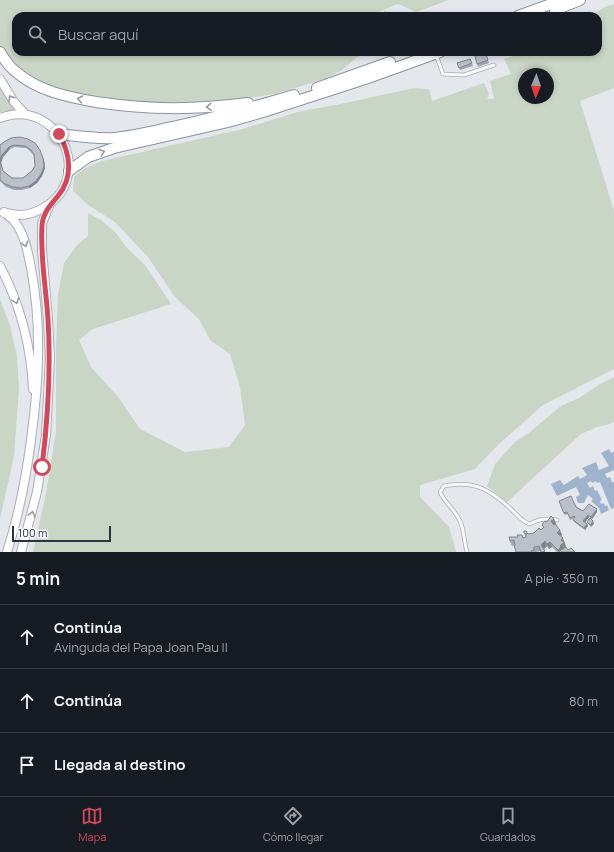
<!DOCTYPE html>
<html lang="es">
<head>
<meta charset="utf-8">
<style>
	body { margin:0; font-family:Manrope,sans-serif; background:#242831; color:#f1f3f6 }
	.compass { position:absolute; left:518px; top:68px; width:36px; height:36px; border-radius:50%; background:#171b24; box-shadow:0 2px 6px #0003; rotate:182deg }
	.scale { position:absolute; left:12px; bottom:10px; width:99px; box-sizing:border-box; padding-left:4px; border:2px solid #2b3445; border-top:0; font-size:11px; line-height:14px; white-space:nowrap; color:#2b3445; -webkit-text-stroke:3px #f4f6f9; paint-order:stroke }
	.stop { position:absolute; width:12px; height:12px; margin:-9px; border:3px solid #d1495b; border-radius:50%; background:#fff }
	.stop.end { background:#d1495b; border-color:#fff; box-shadow:0 1px 4px #0008 }
	.list { margin:0; padding:0; list-style:none }
	h2 { display:flex; justify-content:space-between; align-items:center; height:52px; margin:0; padding:0 16px; font-size:17px }
	h2 small { font-size:13px; font-weight:400; color:#9ea1a6 }
	.list li { display:grid; grid-template-columns:26px 1fr auto; gap:12px; align-items:center; box-sizing:border-box; height:64px; padding:0 16px; border-top:1px solid #363941 }
	.list b { display:block; font-size:15px; white-space:nowrap }
	.list p { margin:0; font-size:13px; white-space:nowrap; color:#9ea1a6 }
	.list em { font-size:13px; font-style:normal; color:#9ea1a6 }
	.icon { flex:none; width:22px; height:22px; fill:none; stroke:currentColor; stroke-width:2; stroke-linecap:round; stroke-linejoin:round }
	.map { position:relative; flex:none; width:614px; height:552px; overflow:hidden }
	.search { position:absolute; background:#171b24; box-shadow:0 2px 6px #0003; left:12px; right:12px; top:12px; height:44px; display:flex; align-items:center; gap:10px; box-sizing:border-box; padding:0 14px; border-radius:12px; color:#9ea1a6; font-size:15px }
	.sheet { height:244px; background:#171b24 }
	nav { display:flex; justify-content:space-around; align-items:center; box-sizing:border-box; height:56px; border-top:1px solid #363941; background:#171b24; font-size:11px; color:#9ea1a6 }
	nav a { display:grid; justify-items:center; gap:2px }
	nav .on { color:#d1495b }
	.map>svg:first-child { display:block }
	.green { fill:#c9d6c5; fill-rule:evenodd }
	.water { fill:#9fb4cc }
	.lines { fill:none; stroke-linecap:round; stroke-linejoin:round }
	.service-casing { stroke:#a9aeb7; stroke-width:4.5 }
	.secondary-casing { stroke:#a9aeb7; stroke-width:10 }
	.motorway-casing { stroke:#8b94a3; stroke-width:12 }
	.service { stroke:#f7f8fa; stroke-width:3 }
	.secondary { stroke:#fff; stroke-width:8 }
	.motorway { stroke:#fff; stroke-width:10 }
	.wall { fill:#a1a5ae; fill-rule:evenodd }
	.shaded-wall { fill:#83868d }
	.building { fill:#bbc0ca; stroke:#83868d; fill-rule:evenodd }
	.oneway { stroke:#959aa2 }
	.route { stroke:#d1495b; stroke-width:5 }
</style>
</head>
<body>
<div class="map">
<svg width="614" height="552" viewBox="0 0 614 552">
	<rect width="100%" height="100%" fill="#e4e7ec"/>
	<path class="green" d="M0,0H449L416,12L398,4L378,12L379,16H16V52H363L342,70L325,79L274,94L219,103L138,104L89,97L51,88L38,82L17,69L0,47Z
		M614,4V88L580,101L614,211V369L543,405L499,444L475,469L420,485V497L449,527L456,552H33L46,493L56,431V344L58,295L64,263L77,245L88,236V213L101,220L116,233L126,247L145,265L171,304L93,329L79,340L91,367L119,398L140,429L185,452L229,447L245,425L240,387L230,354L210,340L199,319L175,297L148,257L115,222L88,205L73,191L74,177L85,168L102,161L239,130L301,111L336,105L414,88L429,89L432,101L484,83L489,94L487,99H494L490,81L511,74L504,59L523,52H598V16H589L605,7ZM524,74H548V98H524Z
		M0,86L15,110L0,112Z
		M0,299L10,325L17,356L19,388L14,456L0,519Z
		M614,377V422L606,425L597,427L581,434L507,502L487,486L495,464L515,442L530,432L561,406L579,398L600,384Z"/>
	<path class="water" d="M609,449L611,453L614,452V470L605,474L607,478L610,477L612,482H614V508L611,509L600,482L597,483L596,481L592,483L591,481L587,483L590,488L593,486L595,491L597,490L602,500L600,501L601,504L604,503L605,506L607,505L609,510L601,514L599,508L591,501L593,499L588,495L584,503H578L576,497L580,495L576,487L557,496L551,484L560,480L564,485L578,476L580,479L587,475L582,468L596,462L599,470L609,466L601,453Z"/>
	<g class="lines">
		<defs>
			<path id="service" d="M385,14L387,16
				M436,55L443,74L464,75L494,65
				M467,552C464,542 464,529 460,521C455,510 445,503 440,492L444,486C475,480 491,490 513,511C518,516 522,522 530,524C538,519 547,518 557,520"/>
			<path id="secondary" d="M0,79L14,102L25,114
				M0,118C58,96 97,178 43,208C36,212 28,215 20,215C15,215 9,213 4,213
				M4,212C7,215 12,218 15,222C25,235 28,253 31,268C42,326 39,381 31,440C26,478 19,515 7,552
				M0,266C20,304 31,346 33,389
				M21,552L37,492L46,435L50,358L48,319L42,250V223L50,204"/>
			<path id="motorway" d="M555,10L580,0
				M518,16L562,0
				M0,52C4,59 8,66 15,71C37,91 68,97 96,102C150,110 194,110 248,103
				M317,88L390,62
				M59,134C77,136 95,139 113,138C134,136 153,131 173,127C214,118 254,107 294,95
				M69,171L88,157L114,148L228,122L263,112L365,79L440,52"/>
		</defs>
		<use href="#service" class="service-casing"/>
		<use href="#secondary" class="secondary-casing"/>
		<use href="#motorway" class="motorway-casing"/>
		<use href="#service" class="service"/>
		<use href="#secondary" class="secondary"/>
		<use href="#motorway" class="motorway"/>
	</g>
	<path class="wall" d="M485,52L489,63L478,67L475,56Z
		M470,59L473,66L460,70L457,63Z
		M20,137L44,160L45,168L42,176L37,183L30,188L22,190H14L6,187L0,181V145ZM15,147L26,148L31,152L34,156L35,166L32,171L23,178H12L3,171L1,163L3,157L10,149Z
		M559,501L576,507L583,511L597,512L592,519L589,517L585,522L587,524L588,526L585,530L574,522L573,520L575,518L570,520L568,514L565,515L564,514Z
		M554,519L556,524L562,535L561,536L565,543L566,547L568,550L575,552H557L552,547L549,549L547,546L544,549L545,552H541V551L536,552H516L514,545L512,546L510,541L526,537L524,533L528,534L534,533L541,530L543,528L542,525Z"/>
	<path class="shaded-wall" d="M9,147L10,149L3,157L1,163L0,160L2,155Z
		M43,158L44,160L45,168L42,176L37,183L30,188L29,186Z
		M597,509V512L592,519L591,517Z
		M588,515L589,517L584,524L583,521Z
		M554,519L556,524L553,526L551,521Z
		M593,521L594,524L591,527L590,525Z
		M587,524L588,526L585,530L584,528Z
		M560,530L562,535L559,538L557,533Z
		M563,538L566,547L558,552V550L560,546L561,540Z
		M545,541L547,546L543,550L541,545Z
		M550,542L552,547L549,549L547,544Z"/>
	<path class="building" d="M485,52L488,60L477,64L475,56Z
		M470,59L472,63L459,68L457,63Z
		M20,137L28,139L35,143L40,150L43,158L44,166L41,174L36,181L29,186L21,188L13,187L5,184L0,180V145L4,142L11,138ZM14,145L25,146L30,149L34,154L35,166L32,171L23,178H12L3,171L0,160L2,155L9,147Z
		M571,496L576,507L583,511L589,504L597,509L591,517L588,515L583,521L587,524L584,528L573,520L575,517L574,516L570,518L567,512L564,513L563,511L559,501Z
		M551,516L554,519L551,521L554,525L555,524L560,530L557,533L563,538L561,540L564,542L560,546L561,547L558,550L550,542L547,544L545,541L541,545L545,551L543,552H541L539,546L534,547V550L531,551L532,552H516L514,545H515L514,540L510,541L509,537H518L517,535H522L523,538L526,537V535L527,534L524,533V531H526L528,534L534,533L539,528L541,530L544,527L542,525L543,523L545,521L547,522Z
		M590,518L593,521L590,525L587,522Z
		M566,547L568,550L571,548L575,552H558Z"/>
	<defs><path id="oneway-chevron" d="M-2-3.5L2.5 0L-2 3.5" fill="none" stroke-width="1.6" stroke-linecap="round" stroke-linejoin="round"/></defs>
	<g class="oneway">
		<use href="#oneway-chevron" transform="translate(11 98) rotate(-123)"/>
		<use href="#oneway-chevron" transform="translate(80 99) rotate(-168)"/>
		<use href="#oneway-chevron" transform="translate(209 107) rotate(176)"/>
		<use href="#oneway-chevron" transform="translate(102 152) rotate(-20)"/>
		<use href="#oneway-chevron" transform="translate(25 244) rotate(73)"/>
		<use href="#oneway-chevron" transform="translate(16 301) rotate(69)"/>
		<use href="#oneway-chevron" transform="translate(32 514) rotate(-77)"/>
	</g>
	<g class="lines">
		<path class="route" d="M42,467C48,418 51,368 48,319C46,288 40,256 42,225C43,213 51,204 58,196C74,177 70,153 59,134"/>
	</g>
</svg>
<svg class="compass" viewBox="-18 -18 36 36"><path d="M0-13l5 13h-10z" fill="#e53935"/><path d="M0 13l5-13h-10z" fill="#9ea1a6"/></svg>
<div class="scale">100 m</div>
<div class="stop" style="left:42px;top:467px"></div>
<div class="stop end" style="left:59px;top:134px"></div>
<div class="search"><svg class="icon" aria-label="search" viewBox="0 0 24 24"><circle cx="10" cy="10" r="6"/><path d="M15 15l6 6"/></svg>Buscar aquí</div>
</div>
<section class="sheet">
<h2>5 min<small>A pie · 350 m</small></h2>
<ul class="list">
<li><svg class="icon" aria-label="ahead" viewBox="0 0 24 24"><path d="M12 20V5M6 11l6-6 6 6"/></svg><div><b>Continúa</b><p>Avinguda del Papa Joan Pau II</p></div><em>270 m</em></li>
<li><svg class="icon" aria-label="ahead" viewBox="0 0 24 24"><path d="M12 20V5M6 11l6-6 6 6"/></svg><div><b>Continúa</b></div><em>80 m</em></li>
<li><svg class="icon" aria-label="arrive" viewBox="0 0 24 24"><path d="M6 21V4h12l-3 4 3 4H6"/></svg><div><b>Llegada al destino</b></div></li>
</ul>
</section>
<nav>
<a class="on"><svg class="icon" aria-label="map" viewBox="0 0 24 24"><path d="M3 6l6-2 6 2 6-2v14l-6 2-6-2-6 2zM9 4v14M15 6v14"/></svg>Mapa</a>
<a><svg class="icon" aria-label="directions" viewBox="0 0 24 24"><path d="M12 3l9 9-9 9-9-9zM9 14v-3h6M13 9l2 2-2 2"/></svg>Cómo llegar</a>
<a><svg class="icon" aria-label="saved" viewBox="0 0 24 24"><path d="M7 4h10v16l-5-4-5 4z"/></svg>Guardados</a>
</nav>
</body>
</html>
